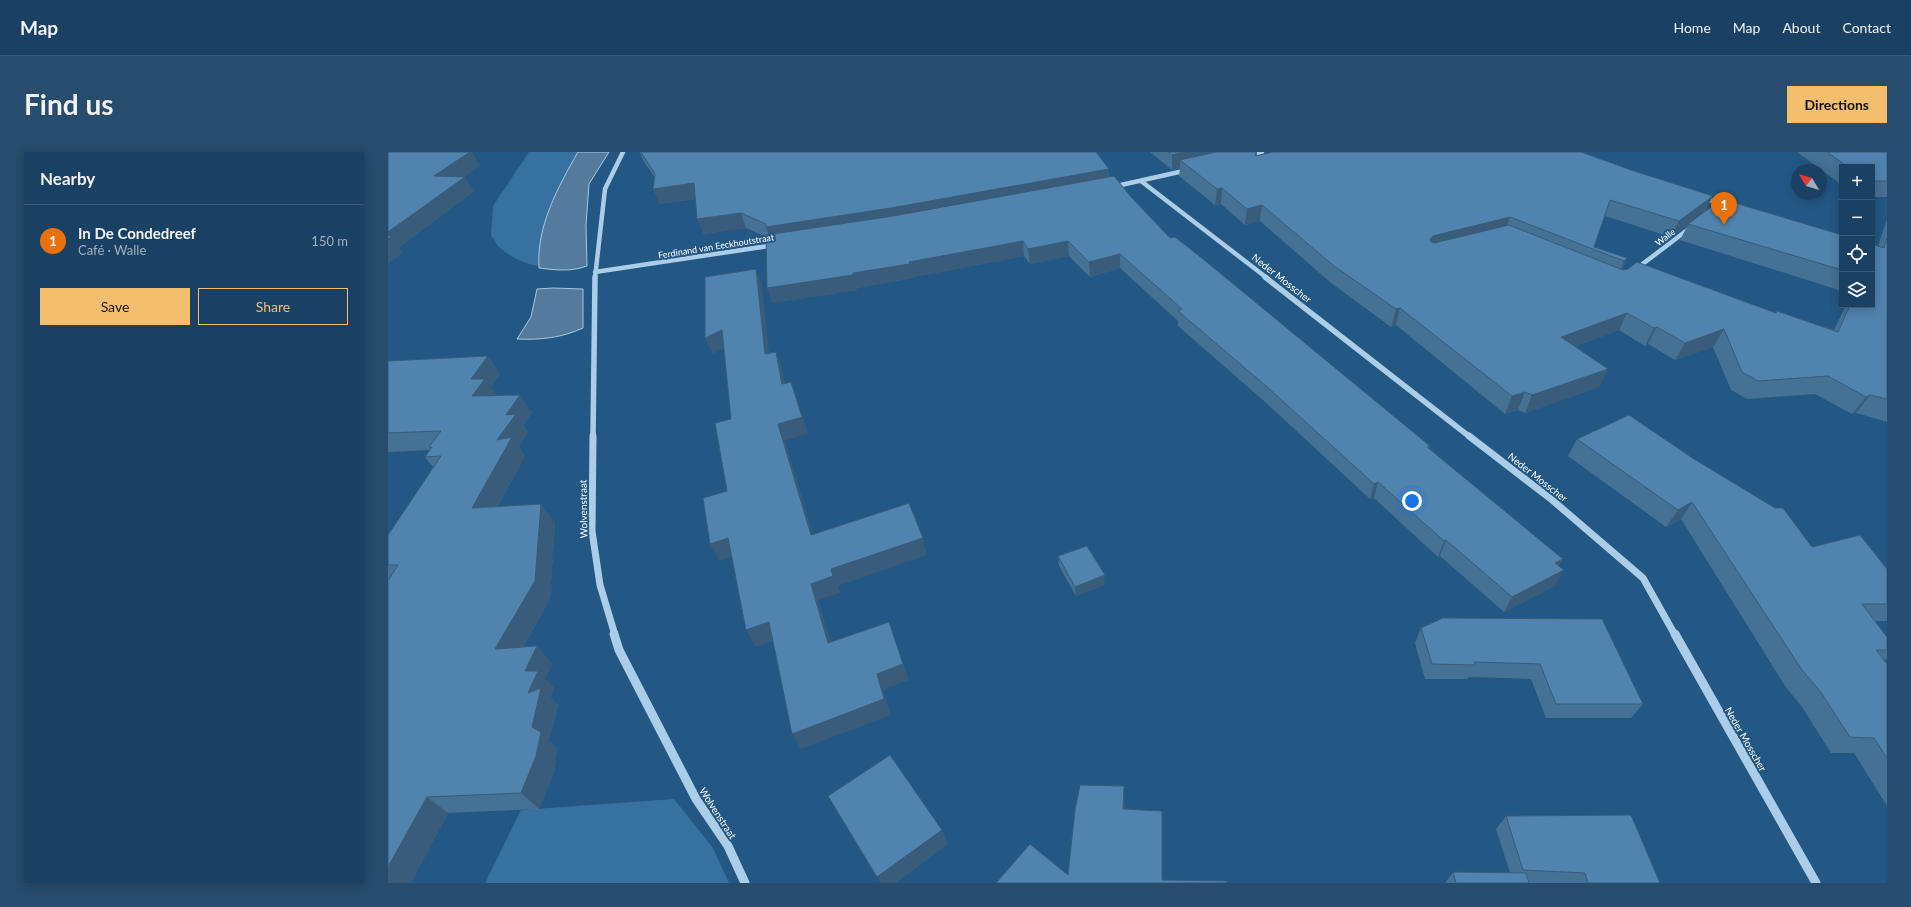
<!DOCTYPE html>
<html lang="en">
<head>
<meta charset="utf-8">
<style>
	body { margin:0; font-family:Lato,sans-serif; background:#274c6c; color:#f1f3f6 }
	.controls { position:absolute; right:12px; top:12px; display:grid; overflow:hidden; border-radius:0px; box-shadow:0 2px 10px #0003 }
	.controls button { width:36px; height:36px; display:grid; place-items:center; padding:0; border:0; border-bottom:1px solid #385a78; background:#1a4163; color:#f1f3f6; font:20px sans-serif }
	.compass { position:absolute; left:1403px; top:12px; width:36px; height:36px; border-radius:50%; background:#1a4163; box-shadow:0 2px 10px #0003; rotate:308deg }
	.you { position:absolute; left:1024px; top:349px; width:14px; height:14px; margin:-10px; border:3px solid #fff; border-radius:50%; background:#1a73e8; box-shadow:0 0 0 6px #1a73e833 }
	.badge { display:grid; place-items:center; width:26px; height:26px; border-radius:50%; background:#f3bf6f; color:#fff; font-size:13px; font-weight:700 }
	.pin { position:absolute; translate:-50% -33px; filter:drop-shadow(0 1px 2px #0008) }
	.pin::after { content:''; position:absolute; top:21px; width:14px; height:12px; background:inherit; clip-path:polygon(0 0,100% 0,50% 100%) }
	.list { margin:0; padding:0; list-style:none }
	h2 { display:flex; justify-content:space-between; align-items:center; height:52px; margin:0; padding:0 16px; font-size:17px }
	h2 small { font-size:13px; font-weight:400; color:#9fafbe }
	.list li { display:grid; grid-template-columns:26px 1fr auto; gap:12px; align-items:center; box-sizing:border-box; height:72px; padding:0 16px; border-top:1px solid #385a78 }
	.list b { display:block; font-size:15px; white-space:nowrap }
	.list p { margin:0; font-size:13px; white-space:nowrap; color:#9fafbe }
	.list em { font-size:13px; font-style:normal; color:#9fafbe }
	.actions { display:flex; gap:8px; padding:12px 16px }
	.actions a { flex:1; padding:9px 0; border:1px solid #f3bf6f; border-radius:0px; text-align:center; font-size:14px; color:#f3bf6f }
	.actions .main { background:#f3bf6f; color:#111 }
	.icon { flex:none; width:22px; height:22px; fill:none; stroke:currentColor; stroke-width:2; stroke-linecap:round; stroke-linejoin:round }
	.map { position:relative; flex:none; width:1499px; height:731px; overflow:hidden; border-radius:0px }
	header { display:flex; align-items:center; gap:24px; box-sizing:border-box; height:56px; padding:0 20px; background:#1a4163; border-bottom:1px solid #385a78 }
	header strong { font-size:19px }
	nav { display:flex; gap:22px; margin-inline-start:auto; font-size:14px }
	.intro { display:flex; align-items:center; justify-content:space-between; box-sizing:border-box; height:96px; padding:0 24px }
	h1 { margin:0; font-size:28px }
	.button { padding:10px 18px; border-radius:0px; background:#f3bf6f; color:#111; font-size:14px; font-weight:700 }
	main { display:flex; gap:24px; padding:0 24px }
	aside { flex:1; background:#1a4163; border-radius:0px; box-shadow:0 2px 10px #0003 }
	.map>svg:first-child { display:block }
	.green { fill:#3771a0 }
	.water { fill:#567b9a; stroke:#a0c9e9 }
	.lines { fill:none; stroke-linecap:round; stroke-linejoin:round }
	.minor-far3 { stroke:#accde8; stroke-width:4.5 }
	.minor-far2 { stroke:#accde8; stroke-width:5.5 }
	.minor-far1 { stroke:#accde8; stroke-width:7 }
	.minor { stroke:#accde8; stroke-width:9 }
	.wall { fill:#457195 }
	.shaded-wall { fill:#385c79 }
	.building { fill:#5083ad; stroke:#385c79 }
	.labels { text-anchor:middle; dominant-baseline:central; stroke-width:4; stroke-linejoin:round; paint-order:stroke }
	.far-street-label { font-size:9px; fill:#fff; stroke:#235784 }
	.street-label { font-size:10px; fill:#fff; stroke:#235784 }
</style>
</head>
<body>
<header>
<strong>Map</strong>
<nav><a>Home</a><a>Map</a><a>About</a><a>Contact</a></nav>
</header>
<div class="intro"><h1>Find us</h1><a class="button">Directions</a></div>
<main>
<aside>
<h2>Nearby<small></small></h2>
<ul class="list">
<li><span class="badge" style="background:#e8710a">1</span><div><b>In De Condedreef</b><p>Café · Walle</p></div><em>150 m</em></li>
</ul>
<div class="actions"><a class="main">Save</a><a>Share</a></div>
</aside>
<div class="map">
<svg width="1499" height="731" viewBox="0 0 1499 731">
	<rect width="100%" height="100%" fill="#235784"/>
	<path class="green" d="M141,0H221L201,32L195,116C163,116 138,118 112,96C108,93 107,87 103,84L105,54Z
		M286,647L325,696L341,731H97L133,658Z"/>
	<path class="water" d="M190,0H221L201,32L198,73L199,114C183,120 167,118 151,116C148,75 170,35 190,0Z
		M165,136L195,137V176C173,186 153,188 129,187L143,165L149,137Z"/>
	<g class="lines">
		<path class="minor-far3" d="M861,3L874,0
			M753,29L879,126
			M724,35L800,18
			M1315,46L1338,53
			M1248,117L1302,76
			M207,120L387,93
			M207,126L217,37L235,0"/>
		<path class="minor-far2" d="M877,125L1082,285
			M205,285L207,125"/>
		<path class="minor-far1" d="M205,284L204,379L212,433L227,483
			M1081,284L1163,347L1255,426L1287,483"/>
		<path class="minor" d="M226,482L231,498L308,647L340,694L357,731
			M1287,482L1428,731"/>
	</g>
	<path class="wall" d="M252,0H708L721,17V25L744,46L782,86L1042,294L1041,297L1175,407L1171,414L1167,434L1116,460L1052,404L1050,405L986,346L982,347L876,249L790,174V169L732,116L702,125L681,104L642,112L636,104L525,125V126L469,136V138L384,151L378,85L358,76L315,82L307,47L272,52L265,37L267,26L255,8Z
		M762,0H869V4L1318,59L1454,83V139L1292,88L1300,73L1283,85L1217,64L1206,95L1239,106L1234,118L1388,161L1446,178L1458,153H1484L1490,94L1499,67V270L1468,261L1464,262L1427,242L1359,247L1343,238L1325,195L1287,208L1260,192L1257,194L1231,178L1186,195L1220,217L1211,235L1137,261L1130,258L1117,262L1008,173L1003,175L943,131L872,69L857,73L833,52L827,53L791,24L792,16L784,18Z
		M1409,0H1499V45H1484V15H1454V33Z
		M100,204L112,222L103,235L109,244L132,243L144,261L135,273L140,280L131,294L137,304L110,354L167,370L162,447L135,495L149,494L164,512L157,527L166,536L162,545L170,553L161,589L169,597L166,620L151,657L60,661L23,731H0V413L45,315L37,305L42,298L0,300V209Z
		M1189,287L1424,395L1499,417V469H1487L1499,485V506L1496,509L1499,512V654L1466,601H1443L1414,555L1397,534L1293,367L1278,375L1180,304Z
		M670,404L717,433L688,444L671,414Z
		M1055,466L1255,552L1243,566H1158L1143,527L1081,525L1079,527H1037L1027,491L1033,476Z
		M737,653L736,657L774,728L839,731H608L680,723Z
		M1118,664L1272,731H1057L1065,720L1122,721L1108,677Z"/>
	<path class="shaded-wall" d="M56,0H84L92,14L56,40L46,24Z
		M796,0H858L792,8V16L784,18V3Z
		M721,17V31L383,90L378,75Z
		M77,25L86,40L11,96L15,101L0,112V80Z
		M306,31L312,46L272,52L265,37Z
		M834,36L833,52L827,53L829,37Z
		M1325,44L1317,60L1300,72V73L1283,85L1291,69Z
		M874,53L872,69L857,73L859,57Z
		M353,61L358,76L315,82L309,67Z
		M1122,65L1117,81L1040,100L1042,87L1045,84Z
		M635,89L636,104L525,125V126L469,136V138L384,151L379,136Z
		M680,89L681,104L642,112L640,97Z
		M732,102V116L702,125L701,110Z
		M1239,106L1232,123L1228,126L1236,109Z
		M368,117L374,133L383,219L377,202Z
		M1012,156L1008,173L1003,175L1008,157Z
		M1239,161L1231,178L1165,203L1173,185Z
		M1269,175L1260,192L1257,194L1266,176Z
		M1336,177L1325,195L1287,208L1297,191Z
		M334,178L340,194L325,202L317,186Z
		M388,200L394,216L400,248L394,232Z
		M100,204L112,222L103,235L110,245L84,244L83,227Z
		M1220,217L1211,235L1137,261L1144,243Z
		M403,230L409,246L420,282L397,288L430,400L423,383L390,272Z
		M1137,240L1130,258L1117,262L1124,244Z
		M132,243L144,261L135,273L140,280L131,294L137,304L99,374L84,356L118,263Z
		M1482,243L1468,261L1464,262L1478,245Z
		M990,330L986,346L982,347L986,332Z
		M1304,350L1293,367L1278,375L1290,358Z
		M153,352L167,370L162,447L124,514L107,497Z
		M340,386L349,403L331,409L322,392Z
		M535,386L539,403L450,434L452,441L430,448L448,507L440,491L423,432L443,417Z
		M1058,388L1052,404L1050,405L1056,389Z
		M1175,407L1166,422L1167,411Z
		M1176,418L1167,434L1116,460L1124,445Z
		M717,423V433L688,444L687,435Z
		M381,470L390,487L368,495L358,478Z
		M501,470L521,528L495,538L503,563L413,597L404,582L489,522Z
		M149,494L164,512L157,527L166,536L162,545L170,553L161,589L169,597L166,620L151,657L133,641L144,575L137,519Z
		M736,634L737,653L736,675L735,657Z
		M39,645L60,661L23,731H0V715Z
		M554,678L560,692L508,731H493L489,725Z"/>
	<path class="building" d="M0,0H82L46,24L77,25L0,80Z
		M253,0H708L721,17L503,56L378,75V72L353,61L309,67L306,31L265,37L267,22Z
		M781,0H796L784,3Z
		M828,0H868L867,4L885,0H1193L1246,19L1325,44L1291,69L1222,48L1206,95L1239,106L1236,109L1122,65L1045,84L1042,87L1043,90L1046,91L1121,73L1235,118L1240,117L1249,110L1388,161L1389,159L1450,180L1462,153H1484V92L1496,96L1499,86V247L1482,243L1478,245L1440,224L1370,229L1354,220L1336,177L1297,191L1269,175L1266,176L1239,161L1173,185L1220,217L1144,243L1137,240L1124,244L1012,156L1008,157L946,114L874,53L859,57L834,36L829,37L792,8Z
		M1439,0H1499V29H1484V15H1460Z
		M726,24L744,46L782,86L787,85L815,107L1042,294L1039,295L1175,407L1167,411L1176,418L1124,445L1058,388L1056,389L990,330L986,332L878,234L790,159L794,157L732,102L701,110L680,89L640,97L635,89L521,110L522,112L465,121V123L379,136L378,83L505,64Z
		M1334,47L1454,83V118L1300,72Z
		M0,84H4L0,87Z
		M368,117L377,202L388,200L394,232L403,230L414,265L390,272L423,383L521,351L535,386L443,417L445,424L423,432L440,491L501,470L515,512L489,522L496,547L404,582L381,470L358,478L340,386L322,392L315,346L339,339L327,271L343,267L334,178L317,186V125Z
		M100,204L83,227H97L84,244L132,243L118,263L128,262L109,288L124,285L84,356L153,352L147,429L107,497L149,494L137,519H150L140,541L153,536L144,575L153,580L148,604L133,641L39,645L0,715V429L10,413H0V383L53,304L37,305L44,295H41L53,279L0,281V209Z
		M1241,263L1306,307L1387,356H1395L1424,395L1472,383L1499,417V452H1474L1499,485V498H1488L1499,512V606L1486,586L1462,585L1432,539L1414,518L1304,350L1290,358L1189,287Z
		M699,394L717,423L687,435L670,404Z
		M1055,466L1214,467L1255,552H1168L1152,512L1086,510L1087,513L1044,512L1033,476Z
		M502,603L554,678L489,725L440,644Z
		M692,633L736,634L735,657L774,659V728L839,729V731H608L642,692L680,723L687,658Z
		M1243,663L1272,731H1200L1197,721L1135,718L1118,664Z
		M1065,720L1138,721L1141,731H1068Z"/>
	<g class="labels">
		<g class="far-street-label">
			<text transform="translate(1277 85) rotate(-37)">Walle</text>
			<text transform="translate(328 94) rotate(-9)">Ferdinand van Eeckhoutstraat</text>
		</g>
		<g class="street-label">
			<text transform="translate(894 126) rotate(38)">Neder Mosscher</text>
			<text transform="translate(1150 325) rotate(38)">Neder Mosscher</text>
			<text transform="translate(195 357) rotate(-91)">Wolvenstraat</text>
			<text transform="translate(1358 587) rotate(60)">Neder Mosscher</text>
			<text transform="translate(330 661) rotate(57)">Wolvenstraat</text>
		</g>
	</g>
</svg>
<div class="controls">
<button>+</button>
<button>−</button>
<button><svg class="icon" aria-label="locate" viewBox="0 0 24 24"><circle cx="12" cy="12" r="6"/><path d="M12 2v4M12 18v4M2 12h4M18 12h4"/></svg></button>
<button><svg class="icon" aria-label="layers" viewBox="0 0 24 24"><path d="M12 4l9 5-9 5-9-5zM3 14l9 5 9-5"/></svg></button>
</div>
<svg class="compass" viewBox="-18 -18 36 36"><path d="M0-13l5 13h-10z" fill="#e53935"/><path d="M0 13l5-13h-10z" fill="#9fafbe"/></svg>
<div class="you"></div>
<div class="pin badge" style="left:1336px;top:73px;background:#e8710a">1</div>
</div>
</main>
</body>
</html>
